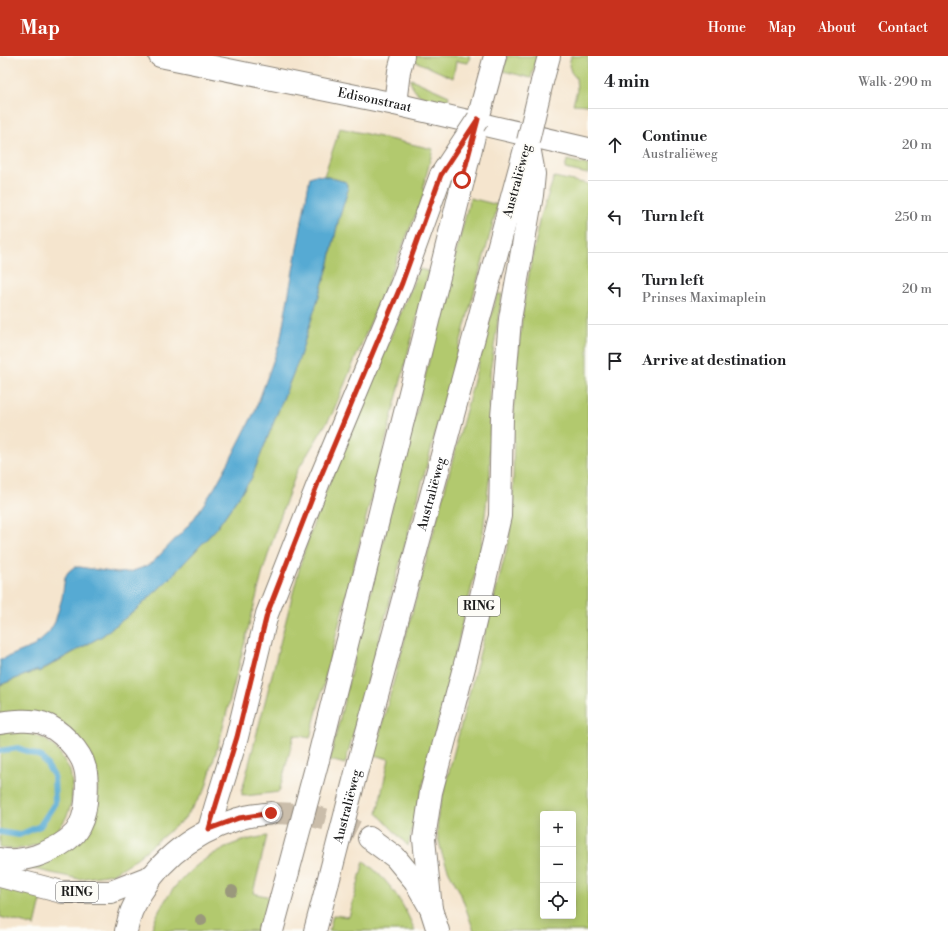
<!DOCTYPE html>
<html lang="en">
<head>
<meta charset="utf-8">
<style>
	body { margin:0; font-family:"Libre Bodoni",serif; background:#f6f6f6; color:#202124 }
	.controls { position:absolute; right:12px; bottom:12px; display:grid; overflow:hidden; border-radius:4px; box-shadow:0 2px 10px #0003 }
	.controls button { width:36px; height:36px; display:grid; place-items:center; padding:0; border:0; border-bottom:1px solid #e0e0e0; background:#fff; color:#202124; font:20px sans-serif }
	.stop { position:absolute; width:12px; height:12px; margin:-9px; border:3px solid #c8321e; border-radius:50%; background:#fff }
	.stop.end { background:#c8321e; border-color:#fff; box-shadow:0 1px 4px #0008 }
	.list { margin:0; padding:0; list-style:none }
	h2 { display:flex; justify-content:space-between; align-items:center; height:52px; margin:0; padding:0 16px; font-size:17px }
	h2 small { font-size:13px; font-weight:400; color:#757577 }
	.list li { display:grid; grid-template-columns:26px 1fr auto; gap:12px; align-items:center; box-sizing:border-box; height:72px; padding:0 16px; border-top:1px solid #e0e0e0 }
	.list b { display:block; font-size:15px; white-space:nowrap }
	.list p { margin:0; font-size:13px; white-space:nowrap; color:#757577 }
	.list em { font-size:13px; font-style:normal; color:#757577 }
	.icon { flex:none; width:22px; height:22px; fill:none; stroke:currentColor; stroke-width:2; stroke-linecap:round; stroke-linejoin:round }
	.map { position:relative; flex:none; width:588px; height:875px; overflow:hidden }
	header { display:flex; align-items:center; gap:24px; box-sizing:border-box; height:56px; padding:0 20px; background:#c8321e; color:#fff }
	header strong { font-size:19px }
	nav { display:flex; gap:22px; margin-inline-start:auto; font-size:14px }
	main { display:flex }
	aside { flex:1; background:#fff }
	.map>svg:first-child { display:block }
	.green { fill:#b2c96e; stroke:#677245; fill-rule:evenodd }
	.water { fill:#57aad3; stroke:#3a6378 }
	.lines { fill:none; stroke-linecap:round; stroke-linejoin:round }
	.stream { stroke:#57aad3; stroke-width:6 }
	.primary-tunnel { stroke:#cabdaa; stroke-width:22; stroke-dasharray:22 11; stroke-linecap:butt }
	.tertiary-casing { stroke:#888075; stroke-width:24 }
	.primary-casing { stroke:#888075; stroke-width:24 }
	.tertiary { stroke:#fff; stroke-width:22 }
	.primary { stroke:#fff; stroke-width:22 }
	.primary-bridge-casing { stroke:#888075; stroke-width:24; stroke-linecap:butt }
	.primary-bridge { stroke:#fff; stroke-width:22 }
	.tree { fill:#9a987c }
	.route { stroke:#c8321e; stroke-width:5 }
	.labels { text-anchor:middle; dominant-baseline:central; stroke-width:4; stroke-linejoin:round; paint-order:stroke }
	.shield { fill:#fdfcf7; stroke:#605f5e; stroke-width:1 }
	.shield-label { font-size:12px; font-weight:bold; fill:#1c1c1c }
	.street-label { font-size:13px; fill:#1c1c1c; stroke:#fdfcf7 }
</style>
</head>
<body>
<header>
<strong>Map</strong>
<nav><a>Home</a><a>Map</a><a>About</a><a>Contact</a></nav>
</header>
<main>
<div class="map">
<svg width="588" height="875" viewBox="0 0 588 875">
	<rect width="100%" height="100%" fill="#fdfcf7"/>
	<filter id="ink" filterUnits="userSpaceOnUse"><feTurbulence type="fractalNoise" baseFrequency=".025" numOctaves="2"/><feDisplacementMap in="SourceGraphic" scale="8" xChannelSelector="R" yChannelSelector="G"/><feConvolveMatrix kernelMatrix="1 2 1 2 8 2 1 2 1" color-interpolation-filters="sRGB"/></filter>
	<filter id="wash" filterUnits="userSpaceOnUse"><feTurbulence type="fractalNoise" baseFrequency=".012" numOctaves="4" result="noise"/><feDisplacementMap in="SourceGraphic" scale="16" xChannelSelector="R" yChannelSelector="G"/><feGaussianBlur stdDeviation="0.9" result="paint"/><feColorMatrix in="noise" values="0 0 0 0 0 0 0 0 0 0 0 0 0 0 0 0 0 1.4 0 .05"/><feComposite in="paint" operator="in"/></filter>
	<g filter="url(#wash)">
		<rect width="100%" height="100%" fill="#f5e5ce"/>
		<path class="green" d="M414,0H470L468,7L456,5L453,22L413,4Z
			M507,0H537L531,22L503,15Z
			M571,0H588V49L573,48L577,34L576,22L571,16L569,9Z
			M411,23L449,40L447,48C431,45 414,42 410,24Z
			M340,72L433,93L423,132L426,134L332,358L297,415L278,467L263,515L221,679L205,734L184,763L137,802L112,818L79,823L24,811L97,747C98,726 98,719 91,700L0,659V629L38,614L39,616L102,580L137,553L168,524L216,473L251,423L299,303L328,211L338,166L348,134L346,126L324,120Z
			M567,104L588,109V118L565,113Z
			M554,121L588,128V554L587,598L588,620V875H474L460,836L449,816L442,798L437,777L438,758L509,484L513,434L514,344L517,303L525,239L532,202L541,160ZM543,758H573V860H543Z
			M470,142L498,149L345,708L330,704L360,578Z
			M419,213L427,215L428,218L310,682L294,679L279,736L245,740L242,739V735L302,502L318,454Z
			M497,238H502L490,317V417L481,493L408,790L377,757L389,703L374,699Z
			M10,674C21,676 32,677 42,682C52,687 59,695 64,704C66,707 68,711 70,715C71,718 71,723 72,727C77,769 41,799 0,792V677Z
			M267,780L253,837L270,841L261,875H151C163,836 194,805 231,789C243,784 255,782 267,780Z
			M364,805C390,826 402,844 415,875H329L333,859L349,861Z
			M0,829L42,840L35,870L0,861Z"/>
		<path class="water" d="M315,119L324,120L346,126L348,134L338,166L328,211L299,303L251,423L216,473L168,524L137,553L102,580L38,616V614L0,629V604L34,590L49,576L55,566L62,542L65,521L68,516L74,511H80L117,517L130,516L144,511L153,506L186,472L195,461L215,431L231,402L255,355L280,286L310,121Z"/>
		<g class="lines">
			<path class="stream" d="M0,695L18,692L42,701L54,720L55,747L40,770L19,779L0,776"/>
		</g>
	</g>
	<g filter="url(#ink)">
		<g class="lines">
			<path class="primary-tunnel" d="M271,757L305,758L339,767L369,782"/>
			<defs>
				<g id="tertiary">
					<path id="s1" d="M160,0L395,48L588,93"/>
				</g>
				<g id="primary">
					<path d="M542,26L549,0"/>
					<path d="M395,48L399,15L403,0"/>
					<path d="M478,63L495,0"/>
					<path d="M0,667C11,665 31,663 42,667C60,673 81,695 85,712C88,723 87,735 86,746C85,756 82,768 75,777C65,788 50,795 36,800C25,803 11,806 0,803"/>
					<path d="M318,704L463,125"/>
					<path id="s2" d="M357,713L525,93"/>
					<path d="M209,773L216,749L237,681L267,558L320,423L402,227L441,119"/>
					<path d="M369,782L395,801L415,825L431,853L438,875"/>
					<path d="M0,820L62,836H111L152,820"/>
					<path d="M431,853L424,783L431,736L466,604L500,460L502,361L510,263L532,139L534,118L528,85"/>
					<path d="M126,875C128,868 129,861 132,854C153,808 190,778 238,763C248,759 260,759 271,757"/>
					<path d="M272,875L288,816"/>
					<path d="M315,875L328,826"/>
				</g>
			</defs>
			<use href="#tertiary" class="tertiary-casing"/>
			<use href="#primary" class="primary-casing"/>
			<use href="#tertiary" class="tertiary"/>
			<use href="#primary" class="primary"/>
			<defs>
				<g id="primary-bridge">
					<path d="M528,85L542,26"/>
					<path d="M441,119L478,63"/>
					<path d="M463,125L474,80"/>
					<path d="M288,816L318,704"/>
					<path id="s3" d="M328,826L357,713"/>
				</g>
			</defs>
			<use href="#primary-bridge" class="primary-bridge-casing"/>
			<use href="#primary-bridge" class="primary-bridge"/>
		</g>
		<g class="tree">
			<circle cx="232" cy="835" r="6"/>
			<circle cx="201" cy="864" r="6"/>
		</g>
	</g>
	<g class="lines" filter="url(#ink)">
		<path class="route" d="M271,757L239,762L209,773L216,749L237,681L267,558L320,422L402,227L441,119L478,63L462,124"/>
	</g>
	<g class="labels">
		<g class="shield">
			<rect x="458" y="540" width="42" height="20" rx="3"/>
			<rect x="56" y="826" width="42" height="20" rx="3"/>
		</g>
		<g class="shield-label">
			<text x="479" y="550">RING</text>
			<text x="77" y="836">RING</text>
		</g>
		<g class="street-label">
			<text stroke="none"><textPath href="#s1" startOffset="219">Edisonstraat</textPath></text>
			<text transform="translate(517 125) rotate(-75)">Australiëweg</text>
			<text stroke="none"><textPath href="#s2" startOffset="285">Australiëweg</textPath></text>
			<text stroke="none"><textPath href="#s3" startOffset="78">Australiëweg</textPath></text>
		</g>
	</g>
</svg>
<div class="controls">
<button>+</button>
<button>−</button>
<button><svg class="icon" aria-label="locate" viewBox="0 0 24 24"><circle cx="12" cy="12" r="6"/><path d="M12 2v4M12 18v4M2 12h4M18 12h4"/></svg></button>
</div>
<div class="stop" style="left:462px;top:124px"></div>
<div class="stop end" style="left:271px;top:757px"></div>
</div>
<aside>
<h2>4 min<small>Walk · 290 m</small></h2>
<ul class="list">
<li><svg class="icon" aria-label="ahead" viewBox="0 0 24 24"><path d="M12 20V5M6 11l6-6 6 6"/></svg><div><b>Continue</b><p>Australiëweg</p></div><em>20 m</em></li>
<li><svg class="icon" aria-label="left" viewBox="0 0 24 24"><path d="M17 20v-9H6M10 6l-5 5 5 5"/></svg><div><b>Turn left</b></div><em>250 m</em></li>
<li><svg class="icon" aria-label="left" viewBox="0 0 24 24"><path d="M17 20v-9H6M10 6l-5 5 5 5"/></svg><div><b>Turn left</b><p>Prinses Maximaplein</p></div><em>20 m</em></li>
<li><svg class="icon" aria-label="arrive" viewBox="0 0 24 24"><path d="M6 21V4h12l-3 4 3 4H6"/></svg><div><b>Arrive at destination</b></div></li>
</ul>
</aside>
</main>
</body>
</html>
